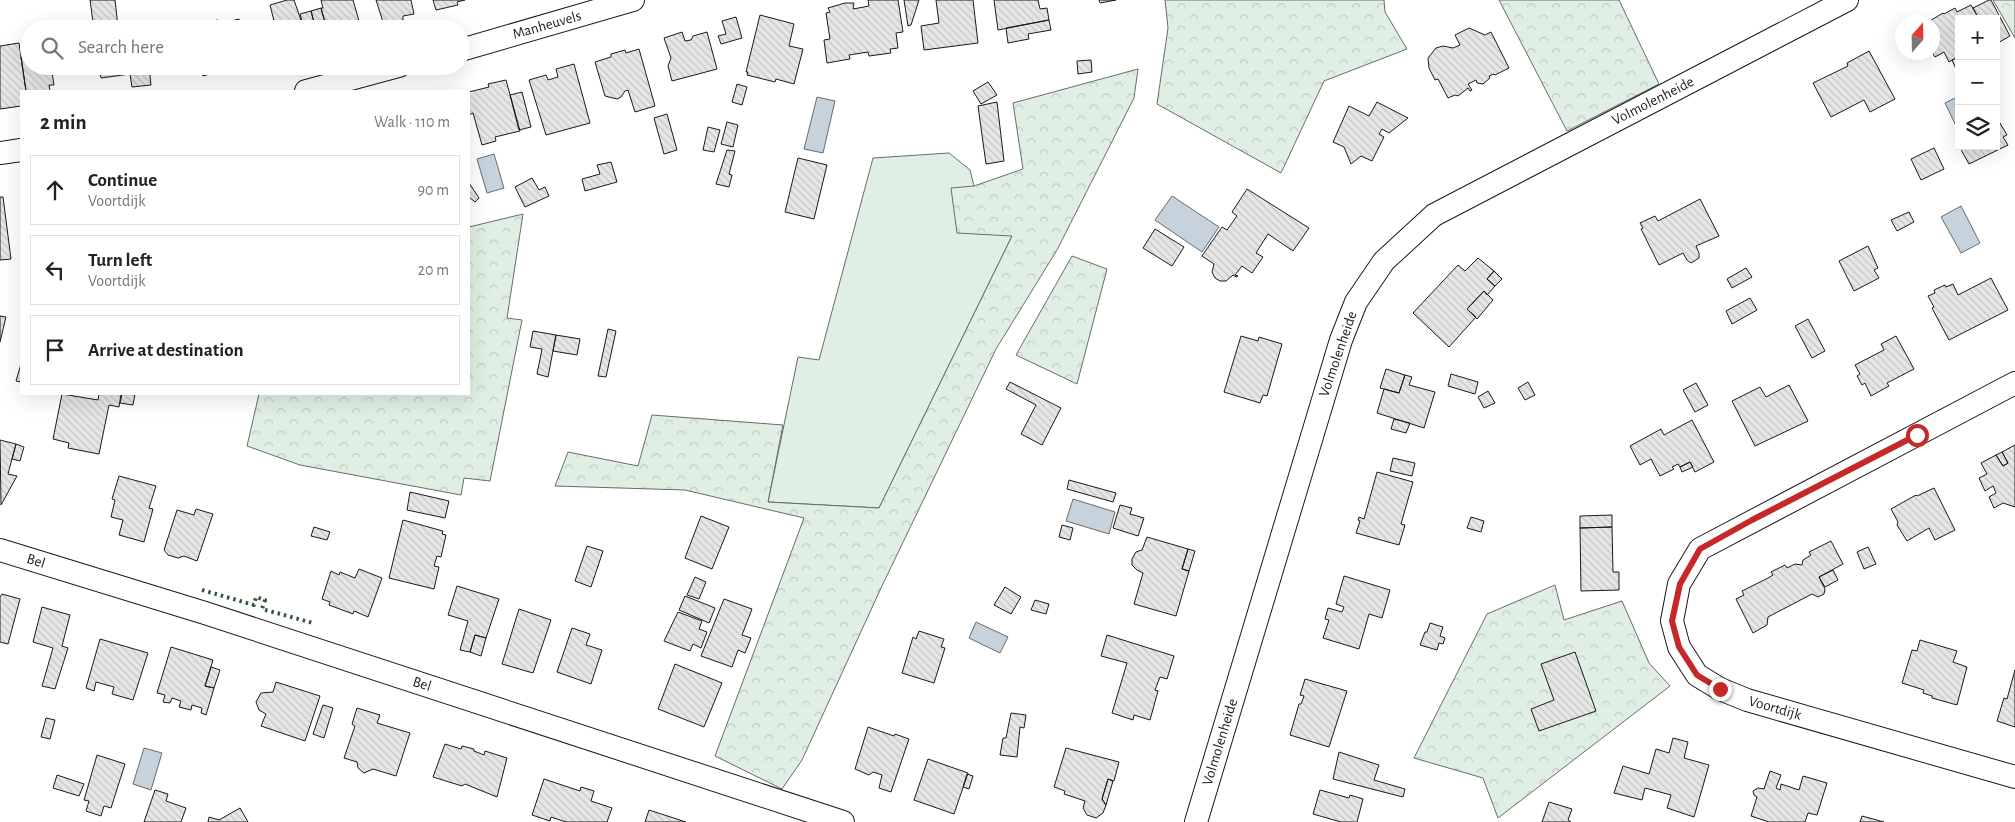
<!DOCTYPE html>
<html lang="en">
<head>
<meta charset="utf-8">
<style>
	body { margin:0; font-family:"Alegreya Sans",sans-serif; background:#f2f2f2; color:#222 }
	.controls { position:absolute; right:15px; top:15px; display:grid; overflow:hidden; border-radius:0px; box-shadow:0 5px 20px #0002 }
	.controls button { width:45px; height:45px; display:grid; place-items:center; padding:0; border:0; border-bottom:1px solid #e0e0e0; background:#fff; color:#222; font:25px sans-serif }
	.compass { position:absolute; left:1895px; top:15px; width:45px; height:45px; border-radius:50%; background:#fff; box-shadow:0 5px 20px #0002; rotate:20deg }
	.stop { position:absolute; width:15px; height:15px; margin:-11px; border:4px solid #c62828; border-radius:50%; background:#fff }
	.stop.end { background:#c62828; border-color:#fff; box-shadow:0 1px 5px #0008 }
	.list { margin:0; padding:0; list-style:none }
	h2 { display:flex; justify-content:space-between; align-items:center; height:65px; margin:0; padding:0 20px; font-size:21px }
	h2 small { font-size:16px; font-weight:400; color:#767676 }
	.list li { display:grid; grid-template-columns:32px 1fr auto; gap:15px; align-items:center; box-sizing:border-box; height:70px; margin:0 10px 10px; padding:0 10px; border:1px solid #e0e0e0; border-radius:0px }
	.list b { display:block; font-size:19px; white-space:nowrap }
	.list p { margin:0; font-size:16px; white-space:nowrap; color:#767676 }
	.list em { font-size:16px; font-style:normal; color:#767676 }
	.icon { flex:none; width:28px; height:28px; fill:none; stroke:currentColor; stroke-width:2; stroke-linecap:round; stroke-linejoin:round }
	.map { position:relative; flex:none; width:2015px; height:822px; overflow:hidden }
	.search { position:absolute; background:#fff; box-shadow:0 5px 20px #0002; left:20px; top:20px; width:450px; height:55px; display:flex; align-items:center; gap:12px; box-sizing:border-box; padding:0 18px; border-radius:28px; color:#767676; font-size:19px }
	.panel { position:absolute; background:#fff; box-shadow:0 5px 20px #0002; left:20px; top:90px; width:450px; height:305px; border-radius:0px }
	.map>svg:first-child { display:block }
	.grass { fill:#e0efe3; stroke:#6a6a6a }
	.forest { fill:url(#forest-crowns); stroke:#6a6a6a }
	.water { fill:#c6d2dc; stroke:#6a6a6a }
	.building { fill:url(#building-back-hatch); stroke:#1a1a1a }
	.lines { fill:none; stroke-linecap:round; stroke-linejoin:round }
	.minor-casing { stroke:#1a1a1a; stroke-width:24 }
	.minor { stroke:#fff; stroke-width:22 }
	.hedge { stroke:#2b5a34; stroke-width:4; stroke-dasharray:2.5 4; stroke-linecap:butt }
	.route { stroke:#c62828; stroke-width:6 }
	.labels { text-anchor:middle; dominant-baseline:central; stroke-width:4; stroke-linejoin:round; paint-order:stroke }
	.street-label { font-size:15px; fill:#1a1a1a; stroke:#fff }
</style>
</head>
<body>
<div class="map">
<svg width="2015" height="822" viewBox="0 0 2015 822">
	<defs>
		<pattern id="forest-crowns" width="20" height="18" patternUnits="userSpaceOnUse" patternTransform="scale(1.25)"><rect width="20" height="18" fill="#e0efe3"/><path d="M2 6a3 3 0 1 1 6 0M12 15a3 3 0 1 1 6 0" fill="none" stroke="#c0ccc2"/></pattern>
		<pattern id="building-back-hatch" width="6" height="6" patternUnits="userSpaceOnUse" patternTransform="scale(1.25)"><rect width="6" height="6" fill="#e6e6e6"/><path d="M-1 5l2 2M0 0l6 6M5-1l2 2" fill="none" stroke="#c5c5c5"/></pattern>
	</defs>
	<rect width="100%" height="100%" fill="#fff"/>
	<path class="grass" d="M949,153L970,170L974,186L1012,236L879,508L768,502L798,357L819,360L873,158Z"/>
	<path class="forest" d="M1165,0H1384L1385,12L1407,49L1324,81L1281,173L1157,104L1168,28Z
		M1499,0H1619L1659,84L1567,131Z
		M1993,0H2015V38Z
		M1138,69L1134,98L1057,250L996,349L881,588L802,760L782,789L715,756L804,518L685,490L555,486L568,452L638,466L652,415L783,425L768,502L879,508L1012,236L957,233L951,188L974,186L1023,169L1013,103Z
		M523,214L507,318L522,320L490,481L464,478L461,495L300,465L247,446L259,394H469V227Z
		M1072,256L1107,269L1077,384L1016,355Z
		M1555,585L1564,620L1622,601L1649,663L1670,686L1498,818L1483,778L1414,758L1487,614Z"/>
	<path class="water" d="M1959,96V130H1958L1945,103Z
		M817,97L835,101L823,153L804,149Z
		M494,154L504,188L487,193L477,159Z
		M1172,196L1219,227L1202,252L1155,220Z
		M1961,206L1980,243L1961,253L1941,217Z
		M1073,499L1115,512L1109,534L1066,521Z
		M976,622L1008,637L1000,653L969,638Z
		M144,748L162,753L151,790L133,784Z"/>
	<path class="building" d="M90,0H115L118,27L143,24V29H94Z
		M287,0H294L304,29H274L272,22L274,21L270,5Z
		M321,0H353L361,28L327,29L321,8H323Z
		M376,0H411L414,14L403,16V20L386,24L385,22H383Z
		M433,0H465L457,2L458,5L436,10Z
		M868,0H898L903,32L896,33L898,48L890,49L891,53L869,56L868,52L849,55L850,59L827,63L824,40L830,39L826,13L830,12L828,8L845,3H854L853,9L869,6Z
		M904,0H919L911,25L908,26Z
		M936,0H973L978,43L924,50L921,26L939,23Z
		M994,0H1038L1040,9L1047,8L1049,20L998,30Z
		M1099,0H1116L1100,3Z
		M1989,0H1991L2010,36L1996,44V19H1979L1973,8Z
		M1971,5L1979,19H1959V56L1949,62L1944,52L1935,57L1932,52V22H1928L1943,13L1944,14L1955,8L1957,12Z
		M321,8L325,23L315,26L311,11Z
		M311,11L315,26L304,29L300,14Z
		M760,15L794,24L789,46L803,49L794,84L776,79L775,82L747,75L748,72H746Z
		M736,17L742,38L721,44L718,36L726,34L722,21Z
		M239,19L241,29L189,28L217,20L223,23Z
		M1049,20L1051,30L1028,34L1029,39L1008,43L1006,28Z
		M1469,28L1485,35L1491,32L1509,68L1495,75L1494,74L1489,76L1490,78L1483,84L1477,83L1476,80L1468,84L1472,90L1470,91L1468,88L1458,96L1455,95L1448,98L1438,79L1435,80L1429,68L1428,58L1436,48L1443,46L1453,48L1460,45L1455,35Z
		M682,32L685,41L691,40L693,36L707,32L717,69L672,81L668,66L671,58L664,38Z
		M19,43L26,91H21V106L0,109V46Z
		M639,49L655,106L635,112L628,90L625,91L621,97L617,99L605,96L595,62L611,57V54L625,50L626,53Z
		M1869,51L1895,99L1870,112L1864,100L1831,117L1813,83L1848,66L1847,63Z
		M29,56V66H51L54,85H49L50,91H26L21,57Z
		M1959,56V67L1956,69L1952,60Z
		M1091,60L1092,72L1078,74L1077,61Z
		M574,64L590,123L546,135L529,80L546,75L548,80L558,77L556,69Z
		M99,66H149L151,85L132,87L130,74L101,78Z
		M200,66H236L203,76Z
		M506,80L520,131L495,137L496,141L482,145L473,113L469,115V92L489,87L488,84Z
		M988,82L997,95L981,104L973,91Z
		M737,84L747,87L742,105L732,102Z
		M522,92L531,127L519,130L510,95Z
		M997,102L1004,161L986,164L978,106Z
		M1377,102L1408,118L1389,133L1382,129L1379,134L1384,137L1372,161L1361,156L1351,164L1344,147L1333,142L1349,106L1369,116Z
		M667,114L677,150L664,154L654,118Z
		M1997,118L2007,135L2003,137L2008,145L1969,164L1959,146H1996Z
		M727,122L738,125L733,147L721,144Z
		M708,127L720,130L714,152L703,150Z
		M1934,148L1944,169L1921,180L1911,159Z
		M727,150L735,151L729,174L732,175L729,187L716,184Z
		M798,158L827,165L814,219L785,212Z
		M611,162L617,182L585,191L582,179L600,174L597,165Z
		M532,178L539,190L545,187L549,196L525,207L515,187Z
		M469,183L479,198L475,202L469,197Z
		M1247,189L1309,228L1293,251L1268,234L1256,253L1263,257L1252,273L1242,266L1235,275L1238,276L1236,277L1233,275L1226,281H1220L1215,278L1212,272L1214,264L1202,256L1222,227L1227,230L1237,216L1232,212Z
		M0,197H3L11,259L0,260Z
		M1700,199L1719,236L1696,246L1699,253V258L1691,263L1687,260L1683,253L1659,265L1641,229L1643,228L1640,223L1655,216L1658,221Z
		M1909,212L1914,222L1897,231L1891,220Z
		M1155,229L1184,247L1172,266L1143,248Z
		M1868,246L1878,268L1874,270L1879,278L1854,291L1839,261Z
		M1478,258L1494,271L1487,279L1495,286L1487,295L1484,291L1467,309L1476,317L1449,347L1413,313L1458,265L1465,271Z
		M1746,268L1752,277L1732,288L1727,279Z
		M1494,271L1502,279L1495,286L1487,279Z
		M1991,278L2008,310L1949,340L1932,308L1934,307L1928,296L1935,293L1934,290L1945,285L1946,287L1953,284L1958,295Z
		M1484,291L1493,300L1477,319L1467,309Z
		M1750,298L1757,310L1732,324L1726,311Z
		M0,316L6,317L0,342Z
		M1808,319L1825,351L1812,358L1795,326Z
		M608,329L616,331L606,377L598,376Z
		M533,331L556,335L548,377L537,374L542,349L530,347Z
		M556,335L580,339L577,355L553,351Z
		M1241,336L1258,341L1259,337L1282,344L1267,396L1263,395L1260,403L1224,392Z
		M1896,336L1914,369L1887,383L1889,386L1871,396L1865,383L1862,385L1857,376L1860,374L1855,365L1884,350L1881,344Z
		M21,364V382L16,381Z
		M1386,369L1405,375L1399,393L1380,388Z
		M1451,374L1478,382L1475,394L1448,386Z
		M1405,375L1412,377L1409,385L1435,392L1424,428L1377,413L1384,389L1399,393Z
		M1010,382L1061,408L1042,445L1021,434L1036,405L1006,389Z
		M1528,382L1535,395L1525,400L1518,388Z
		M1696,383L1708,405L1695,412L1683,390Z
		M1789,385L1808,421L1755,446L1732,401L1760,387L1766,397Z
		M1488,391L1495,403L1484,408L1478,397Z
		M62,394L98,400L99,394H121L119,407L109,405L99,454L68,448L69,443L53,439Z
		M122,394H135L133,405L120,403Z
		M1394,419L1410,423L1406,433L1391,429Z
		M1692,420L1714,462L1695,472L1690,462L1680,467L1678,464L1672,467L1674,469L1660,476L1651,459L1640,465L1630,446L1661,429L1664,435Z
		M0,440L16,444L8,474L17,476L1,505Z
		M16,444L24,447L20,461L12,459Z
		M2015,445V507L2003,503L1994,508L1989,497L1996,493L1993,486L1985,491L1979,478L1987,474L1981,463L1996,455L2003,466L2008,463L2002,452Z
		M2002,452L2008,463L2003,466L1996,455Z
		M1393,458L1415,463L1412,476L1390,471Z
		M1690,462L1693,467L1682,472L1680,467Z
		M1377,472L1413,482L1401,524L1405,525L1399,545L1356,533L1360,521L1358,520L1359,517L1364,519Z
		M119,476L156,486L149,508L153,509L144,542L119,535L123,520L111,517L115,500L112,499Z
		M1069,480L1116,493L1113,502L1067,489Z
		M1934,488L1955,530L1935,540L1929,528L1907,541L1897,525L1898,522L1891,509L1916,495L1917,496Z
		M410,492L449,501L445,518L407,510Z
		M1120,505L1132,508L1130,514L1144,518L1138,536L1113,528Z
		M196,509L213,514L197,561L184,556L178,558L168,555L164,550L177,510L194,515Z
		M1612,515V527L1580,528V516Z
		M701,516L729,527L712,569L685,558Z
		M1471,517L1484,521L1481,532L1467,528Z
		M403,520L443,531L442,534L446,535L441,557L437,556L434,566L439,567L434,589L389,578Z
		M1062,525L1073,528L1070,540L1059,537Z
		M314,527L330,532L327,540L311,536Z
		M1612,527L1613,572H1619V590L1581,591L1580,528Z
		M1147,537L1188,549L1182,569L1189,571L1176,616L1134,604L1143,573L1137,570L1132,565V559L1136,552L1142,550Z
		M1831,541L1843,564L1819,577L1825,589L1824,594L1818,597L1812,594L1768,617L1767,625L1753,633L1736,599L1744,595L1742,591L1768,578L1773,575L1771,572L1785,565L1787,568L1795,564L1802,565L1803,560L1811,555L1809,552Z
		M587,546L603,551L591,587L575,581Z
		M1868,547L1876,564L1864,569L1857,552Z
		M1188,549L1195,551L1189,571L1182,569Z
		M359,569L382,578L368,617L354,611L353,614L329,605L330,602L322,599L331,571L339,575L340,572L355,578Z
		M1833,570L1838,580L1825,587L1819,577Z
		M1344,576L1390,590L1382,618L1369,614L1359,649L1323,638L1329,620L1325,619L1328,608L1342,612L1344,607L1336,604Z
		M695,577L706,582L699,599L687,595Z
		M457,586L499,599L486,638L475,635L470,652L460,650L468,621L448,615Z
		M1005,587L1021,597L1011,614L994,605Z
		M2,594L20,599L8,644L0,642V597Z
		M685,596L715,608L709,623L679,610Z
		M724,599L752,609L742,635L751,638L745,653L738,650L732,667L701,656Z
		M1035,600L1049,604L1046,614L1031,610Z
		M42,607L70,615L62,646L68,648L55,689L42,686L53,648L33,642Z
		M519,609L551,620L533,673L502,664Z
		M678,612L702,621L699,629L707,632L701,648L693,644L690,651L664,641Z
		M1430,623L1443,627L1440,636L1445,638L1443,644L1439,643L1437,650L1420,645L1425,632H1427Z
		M572,628L590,634L586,645L602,650L591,684L557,672Z
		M919,631L944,639L941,647L945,648L934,683L902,673L913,637L916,639Z
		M475,635L486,638L481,656L470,652Z
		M1107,635L1174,656L1167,679L1160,677L1155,690L1158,691L1150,720L1134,715L1133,720L1112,713L1127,663L1101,656Z
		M100,639L148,653L133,700L112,694L114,687L96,682L94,691L86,688Z
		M1920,640L1957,651L1953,662L1967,667L1957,705L1932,698V696L1923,693L1924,690L1902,683L1912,650L1917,651Z
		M171,647L213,660L205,686L214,688L206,715L201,713L202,708L192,705L191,710L179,707L181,701L172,698L170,703L163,702L165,695L157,693Z
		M1575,652L1596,711L1539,731L1531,709L1554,700L1541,664Z
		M675,664L722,683L704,727L658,709Z
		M211,667L220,670L214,688L205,686Z
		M2015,670V727L1997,721L2004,698L2007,699Z
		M1305,679L1347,691L1329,747L1290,735L1299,704H1301L1304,696L1300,695Z
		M276,682L320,696L305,741L261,726L266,714L259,710L256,702L261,693L273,692Z
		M323,705L333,708L324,738L313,734Z
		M357,708L380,715L377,723L410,733L396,776L373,769L364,773L358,768L357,762L344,758L355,726L352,724Z
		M1011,713L1026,715L1024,728L1020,727L1017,757L1000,755L1003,738H1006Z
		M46,718L55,720L50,739L41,737Z
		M868,727L894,736L895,734L909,739L891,792L879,788L882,775L873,772L869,775L855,769Z
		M1673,738L1688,742L1684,758L1709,765L1694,817L1667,808L1671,795L1645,788L1642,800L1614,793L1623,766L1649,774L1656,749L1669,753Z
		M445,744L461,749L462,746L474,749V751L484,755L485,751L507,758L497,797L465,784L462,786L433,777Z
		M1066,748L1119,762L1114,781L1108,779L1102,799L1106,805L1103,813L1096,818L1087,815L1083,808L1085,801L1064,794L1065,791L1054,787Z
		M1339,752L1379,765L1374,780L1405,789L1403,797L1333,779Z
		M97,755L125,764L111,808L104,806L101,816L86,811L89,801L84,800Z
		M928,759L968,773L954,814L914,800Z
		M1770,771L1781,775L1776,788L1780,790L1781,784L1799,790L1803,776L1827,783L1817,815L1808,813L1805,822H1769L1751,816L1757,797L1754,795L1753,791L1758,788L1764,789Z
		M967,774L973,776L969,789L963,787Z
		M57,775L84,784L79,796L53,788Z
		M544,779L580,791L581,787L594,791L591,801L612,808L607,822H566L551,817L550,821L532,815Z
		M1108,779L1113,781L1106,805L1102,799Z
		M155,790L168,794L166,801L186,808L181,822H144Z
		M1320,790L1349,798L1350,795L1363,799L1357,822H1341L1313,814Z
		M1549,802L1572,809L1568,820L1571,822H1542Z
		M240,808L248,822H208L209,817L219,820Z
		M649,810L686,822H645Z
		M1862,816L1884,822H1860Z"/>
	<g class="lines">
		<defs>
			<path id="minor" d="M461,50L633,0
				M306,91L399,66
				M0,153L21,150
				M2015,383L1700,549L1679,584L1672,621L1679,647L1697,675L1720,689L1747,700L2015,777
				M0,550L205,613L843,822
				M1196,822L1341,340L1356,302L1384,261L1434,215L1847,0"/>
		</defs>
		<use href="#minor" class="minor-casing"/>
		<use href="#minor" class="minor"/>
		<path class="hedge" d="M202,590L254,605L256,597L265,600L262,609L313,623"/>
	</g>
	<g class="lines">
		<path class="route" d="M1720,689L1697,675L1679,647L1672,621L1680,584L1700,549L1752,520L1917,435"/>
	</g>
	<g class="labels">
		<g class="street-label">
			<text transform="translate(547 25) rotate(-16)">Manheuvels</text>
			<text transform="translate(1653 101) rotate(-27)">Volmolenheide</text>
			<text transform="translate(1338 354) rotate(-71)">Volmolenheide</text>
			<text transform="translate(36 561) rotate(17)">Bel</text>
			<text transform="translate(422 684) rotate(18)">Bel</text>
			<text transform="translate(1775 708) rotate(16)">Voortdijk</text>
			<text transform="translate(1220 742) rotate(-73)">Volmolenheide</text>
		</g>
	</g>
</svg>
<div class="controls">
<button>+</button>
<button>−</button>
<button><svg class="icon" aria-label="layers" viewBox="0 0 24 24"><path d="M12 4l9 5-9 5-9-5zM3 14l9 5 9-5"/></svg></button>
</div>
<svg class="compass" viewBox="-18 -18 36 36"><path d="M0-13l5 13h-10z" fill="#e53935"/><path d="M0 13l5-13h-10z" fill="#767676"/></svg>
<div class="stop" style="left:1917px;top:435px"></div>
<div class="stop end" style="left:1720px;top:689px"></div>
<div class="search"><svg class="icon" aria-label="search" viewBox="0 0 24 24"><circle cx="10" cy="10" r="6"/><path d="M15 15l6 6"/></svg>Search here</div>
<section class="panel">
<h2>2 min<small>Walk · 110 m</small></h2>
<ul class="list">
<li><svg class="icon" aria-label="ahead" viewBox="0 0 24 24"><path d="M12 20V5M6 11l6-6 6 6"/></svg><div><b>Continue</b><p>Voortdijk</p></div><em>90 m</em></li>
<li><svg class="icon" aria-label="left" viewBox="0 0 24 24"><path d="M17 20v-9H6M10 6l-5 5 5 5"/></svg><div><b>Turn left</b><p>Voortdijk</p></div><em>20 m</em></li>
<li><svg class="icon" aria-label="arrive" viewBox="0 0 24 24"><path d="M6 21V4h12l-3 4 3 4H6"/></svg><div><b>Arrive at destination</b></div></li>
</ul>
</section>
</div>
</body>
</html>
